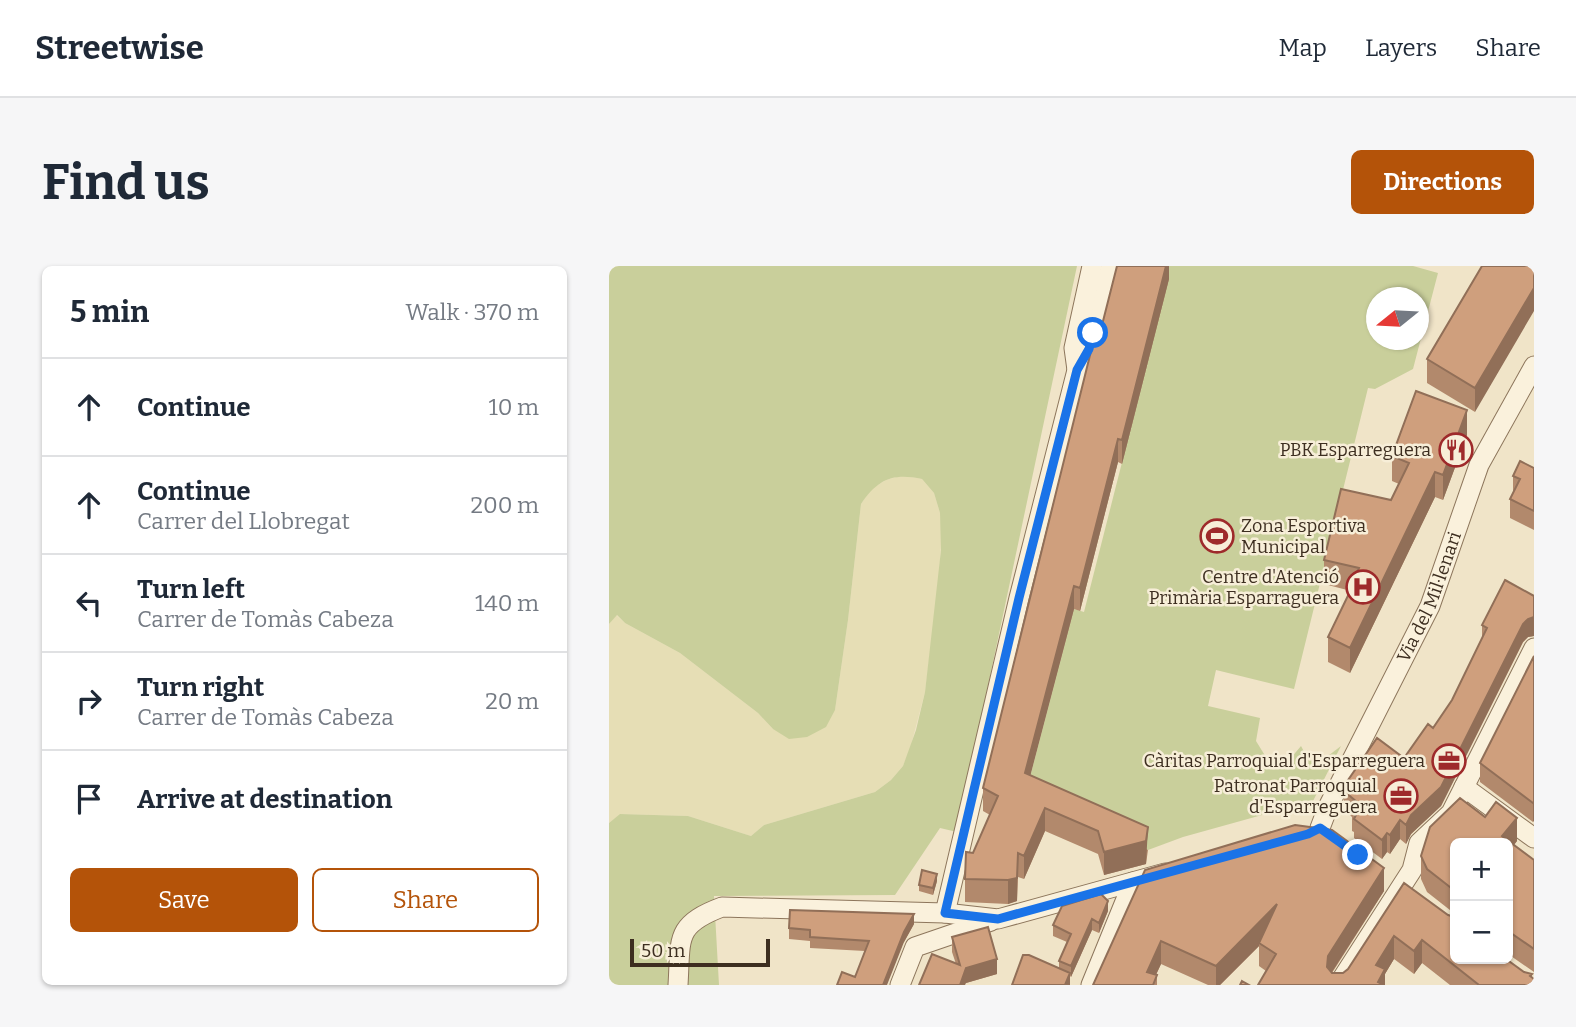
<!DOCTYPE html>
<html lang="en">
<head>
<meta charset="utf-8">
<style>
	body { margin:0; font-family:Bitter,serif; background:#f6f6f7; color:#1f2937 }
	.controls { position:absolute; right:21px; bottom:21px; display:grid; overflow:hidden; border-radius:10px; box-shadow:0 2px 5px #0004 }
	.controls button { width:63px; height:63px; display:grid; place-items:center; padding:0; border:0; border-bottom:2px solid #e0e1e3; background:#fff; color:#1f2937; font:35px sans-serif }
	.compass { position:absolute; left:757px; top:21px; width:63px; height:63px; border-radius:50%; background:#fff; box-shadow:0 2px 5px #0004; rotate:252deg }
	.scale { position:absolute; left:21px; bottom:18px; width:140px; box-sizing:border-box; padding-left:7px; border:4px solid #3d2e20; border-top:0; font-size:19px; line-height:24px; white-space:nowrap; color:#3d2e20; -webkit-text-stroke:5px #f7eed8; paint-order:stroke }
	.stop { position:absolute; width:21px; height:21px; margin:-16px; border:5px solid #1a73e8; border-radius:50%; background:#fff }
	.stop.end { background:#1a73e8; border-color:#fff; box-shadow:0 2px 7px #0008 }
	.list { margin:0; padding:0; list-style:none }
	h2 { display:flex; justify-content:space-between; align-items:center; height:91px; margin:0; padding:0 28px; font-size:30px }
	h2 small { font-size:23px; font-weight:400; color:#747a83 }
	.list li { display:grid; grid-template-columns:46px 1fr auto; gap:21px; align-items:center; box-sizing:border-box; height:98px; padding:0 28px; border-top:2px solid #e0e1e3 }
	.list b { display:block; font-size:26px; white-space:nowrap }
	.list p { margin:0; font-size:23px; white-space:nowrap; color:#747a83 }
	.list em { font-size:23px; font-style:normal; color:#747a83 }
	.actions { display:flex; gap:14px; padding:21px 28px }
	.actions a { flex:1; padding:16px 0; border:2px solid #b45309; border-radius:10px; text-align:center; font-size:24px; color:#b45309 }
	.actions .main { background:#b45309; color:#fff }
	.icon { flex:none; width:38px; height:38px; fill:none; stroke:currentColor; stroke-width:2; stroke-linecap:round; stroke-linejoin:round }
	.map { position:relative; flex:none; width:925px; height:719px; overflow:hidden; border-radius:10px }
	header { display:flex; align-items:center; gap:42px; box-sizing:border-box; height:98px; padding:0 35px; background:#fff; border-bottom:2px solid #e0e1e3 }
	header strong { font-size:33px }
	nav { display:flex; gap:38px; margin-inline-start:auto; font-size:24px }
	.intro { display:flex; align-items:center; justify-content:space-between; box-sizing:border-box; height:168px; padding:0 42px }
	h1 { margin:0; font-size:49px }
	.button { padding:18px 32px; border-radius:10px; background:#b45309; color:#fff; font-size:24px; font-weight:700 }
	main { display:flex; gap:42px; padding:0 42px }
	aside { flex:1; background:#fff; border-radius:10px; box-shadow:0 2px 5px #0004 }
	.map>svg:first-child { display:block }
	.farmland { fill:#e6deb5 }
	.green { fill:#c9cf9b; fill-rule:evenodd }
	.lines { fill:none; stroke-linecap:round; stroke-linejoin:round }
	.minor-casing { stroke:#8d765c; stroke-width:21 }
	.minor { stroke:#faf1dc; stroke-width:19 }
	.wall { fill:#b2896c }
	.shaded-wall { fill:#916f58 }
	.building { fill:#cf9f7d; stroke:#916f58; stroke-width:2 }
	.route { stroke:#1a73e8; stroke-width:9 }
	.labels { text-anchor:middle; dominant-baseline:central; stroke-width:5; stroke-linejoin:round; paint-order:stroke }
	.poi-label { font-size:18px; fill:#3d2e20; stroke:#f7eed8; text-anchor:end }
	.street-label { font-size:18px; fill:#3d2e20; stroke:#f7eed8 }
</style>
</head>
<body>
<header>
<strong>Streetwise</strong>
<nav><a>Map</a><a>Layers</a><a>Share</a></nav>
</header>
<div class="intro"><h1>Find us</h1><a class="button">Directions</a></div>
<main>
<aside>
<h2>5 min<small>Walk · 370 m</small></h2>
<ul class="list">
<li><svg class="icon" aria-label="ahead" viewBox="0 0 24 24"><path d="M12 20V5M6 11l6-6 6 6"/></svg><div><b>Continue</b></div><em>10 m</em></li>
<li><svg class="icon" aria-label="ahead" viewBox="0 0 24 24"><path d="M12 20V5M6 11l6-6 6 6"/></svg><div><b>Continue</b><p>Carrer del Llobregat</p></div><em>200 m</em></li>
<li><svg class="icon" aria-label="left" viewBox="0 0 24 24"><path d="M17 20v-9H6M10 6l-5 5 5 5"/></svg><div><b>Turn left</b><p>Carrer de Tomàs Cabeza</p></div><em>140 m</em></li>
<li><svg class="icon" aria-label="right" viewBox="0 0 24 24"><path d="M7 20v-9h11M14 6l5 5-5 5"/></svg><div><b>Turn right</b><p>Carrer de Tomàs Cabeza</p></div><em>20 m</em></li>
<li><svg class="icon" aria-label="arrive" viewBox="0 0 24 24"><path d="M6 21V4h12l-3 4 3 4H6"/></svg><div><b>Arrive at destination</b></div></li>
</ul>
<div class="actions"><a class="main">Save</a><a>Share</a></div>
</aside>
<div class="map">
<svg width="925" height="719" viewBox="0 0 925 719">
	<rect width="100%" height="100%" fill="#f0e4c8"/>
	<path class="farmland" d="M294,209L313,213L325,227L331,247L333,266L329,324L316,426L301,483L294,500L282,514L266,526L155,559L142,570L79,550L12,548L0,557V358L7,349L16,357L71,387L149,447L164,463L226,444L239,354L252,238L262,223L277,214Z"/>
	<path class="green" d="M0,0H468L348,566L331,562L286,629L105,630L110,719H0V557L11,548L79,550L142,570L155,559L266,526L282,514L294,500L307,464L316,426L332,284L331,247L325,227L313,213C284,207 269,213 252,238L239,354L226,444L217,461L198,471L180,473L164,463L149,447L71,387L16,357L8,349L0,358Z
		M510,0H804L829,7L804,103L766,123L759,122L685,423L607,404L599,440L651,452L647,475L660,496L676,499L692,480L700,495L715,493L732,480L704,535L574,571L539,584L416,530L464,346L465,343L475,346L539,94ZM768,32H810V74H768Z"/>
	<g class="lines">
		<defs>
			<g id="minor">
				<path d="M468,104L480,83L502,0"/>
				<path d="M855,521L925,572"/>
				<path id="s1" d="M711,562L719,541L821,340L870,199L925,100"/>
				<path d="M336,647L410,332L468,104L465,82L483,0"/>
				<path d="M69,719C72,673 65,659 113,641L336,647L389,653L556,607"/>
				<path d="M291,719L306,681L382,655"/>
				<path d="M482,719L524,616"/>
				<path d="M729,719L803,604L810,577L842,547L925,382"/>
			</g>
		</defs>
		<use href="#minor" class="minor-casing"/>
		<use href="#minor" class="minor"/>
	</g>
	<path class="wall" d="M560,0V13L513,198L509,196L471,345L465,343L421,509L539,584L537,598L495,609L489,588L436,565L415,613L409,611L408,635L399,638L356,636V613L381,549L374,545V522Z
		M873,0L866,146L818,117V93Z
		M858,169L834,234L826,231L741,407L719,396V371L742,325L715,318V294L782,234L790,218L783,215V190Z
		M925,202V264L901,252V233L904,226V210Z
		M925,330V370L919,371L914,376L832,540L802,568L797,578L791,573L781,588L778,586L773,593L745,572V566L743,565V551L735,544V525L737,523V517L795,492L824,462L843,434L873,372V359Z
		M925,390L924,556L871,516V497Z
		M851,532L876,551L887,536L908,552V575L905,579L925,594V706L899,688V577H846V648L818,626L812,613V590L821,561Z
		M686,559L723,564L775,602V625L723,707H734L739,703L795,617L839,649L846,651V693H897L915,706L923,708V711L925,713V719H841L813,697L805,708L785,693L776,708V719H649L657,705L650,700V680L611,719H599L552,698L547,709H548V719H484L536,604Z
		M328,615L324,629L310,625V619Z
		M499,645L490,667L483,664L462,711L461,710V719L450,702V695L458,676L444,670V659Z
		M305,658L295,676L246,711L256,685L201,682V675L180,673V662Z
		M343,671L388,708L357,717L347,698L343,686Z"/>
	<path class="shaded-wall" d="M557,0H560V13L513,198V174Z
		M925,22V45L866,146V122Z
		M858,144V169L834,234V209Z
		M509,173V196L471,345V322Z
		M826,206V231L741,407V382Z
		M465,320V343L416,530V507Z
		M925,351V370L919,371L914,376L832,540L802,568L797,578V559L802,549L914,358L919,353Z
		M925,536V555L924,556V537Z
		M436,542V565L415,613V590Z
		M908,552V575L899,586L893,570Z
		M791,554V573L781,588V569Z
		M539,561L537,598L495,609V586Z
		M778,567V586L773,593V574Z
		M409,587L408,635L399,638V614Z
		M775,602V625L719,712L718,719L719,690Z
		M328,608V615L324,629V622Z
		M499,635V645L490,667V657Z
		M668,638L650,677V680L611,719H607V700Z
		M305,648V658L295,676L278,719H274L295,666Z
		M483,653V664L462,711V700Z
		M785,670V693L776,708V719H769L767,699Z
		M813,674V697L805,708V685Z
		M552,675V698L542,719L538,706Z
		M388,693V708L357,717L356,719H351L357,702Z
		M461,707V719H456Z"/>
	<path class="building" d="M508,0H557L513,174L509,173L471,322L465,320L416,507L539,561L537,575L495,586L489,565L436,542L415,590L409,587L408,612L399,614L356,613L357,586L364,587L389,530L374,522L484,77L492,63Z
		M873,0H925V22L866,122L818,93Z
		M807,125L858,144L834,209L826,206L741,382L719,371L748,311L746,310L750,302L715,294L732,223L782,234L800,197L783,190Z
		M911,195L925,202V245L901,233L911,213L904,210Z
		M896,314L925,330V351L919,353L914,358L832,521L802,549L797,559L791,554L781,569L778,567L773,574L745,553L747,549L743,546L749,537L735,525L740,519L737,517L768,472L795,492L819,458L824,462L843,434L878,362L873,359Z
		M925,390V536L924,537L871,497Z
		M851,532L876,551L887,536L908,552L893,570L925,594V683L899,665V577H846V625L818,603L812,590L821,561Z
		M686,559L723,564L775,602L719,690L718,701L723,707H734L739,703L795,617L839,649L846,651V693H897L915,706L923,708L921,710L925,713V719H870L813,674L805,685L785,670L767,699L776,703L769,716L775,719H649L667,688L650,677L668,638L607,700L552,675L538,706L548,709L544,719H484L536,604Z
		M313,604L328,608L324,622L310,619Z
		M492,628L499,635L490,657L483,653L462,700L450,695L462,668L444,659L453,640Z
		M181,644L305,648L295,666L274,719H228L233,706L246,711L260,675L201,671V664L180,662Z
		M379,661L388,693L357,702L351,719H310L323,688L351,699L343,671Z
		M414,689H420L461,707L456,719H403Z
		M633,715L640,719H631Z"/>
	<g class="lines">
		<path class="route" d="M484,67L480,83L468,104L410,332L336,647L389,653L699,568L711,562L749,589"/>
	</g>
	<defs>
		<symbol id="restaurant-ring" viewBox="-11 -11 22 22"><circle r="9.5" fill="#f7eed8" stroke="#9e2a2b" stroke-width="1.5"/><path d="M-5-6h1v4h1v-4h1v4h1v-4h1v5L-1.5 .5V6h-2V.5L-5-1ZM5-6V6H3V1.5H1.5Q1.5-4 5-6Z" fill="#9e2a2b"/></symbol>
		<symbol id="stadium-ring" viewBox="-11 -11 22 22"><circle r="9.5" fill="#f7eed8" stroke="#9e2a2b" stroke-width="1.5"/><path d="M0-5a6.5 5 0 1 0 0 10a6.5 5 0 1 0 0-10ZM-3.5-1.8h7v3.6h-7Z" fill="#9e2a2b"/></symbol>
		<symbol id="hospital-ring" viewBox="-11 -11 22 22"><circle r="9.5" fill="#f7eed8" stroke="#9e2a2b" stroke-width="1.5"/><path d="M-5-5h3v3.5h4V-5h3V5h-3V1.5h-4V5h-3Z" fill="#9e2a2b"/></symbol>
		<symbol id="office-ring" viewBox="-11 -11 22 22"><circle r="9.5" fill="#f7eed8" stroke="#9e2a2b" stroke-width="1.5"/><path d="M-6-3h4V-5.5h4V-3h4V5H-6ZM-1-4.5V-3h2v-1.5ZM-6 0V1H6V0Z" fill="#9e2a2b"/></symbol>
	</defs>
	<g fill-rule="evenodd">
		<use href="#restaurant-ring" x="828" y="165" width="38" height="38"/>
		<use href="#stadium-ring" x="589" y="251" width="38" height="38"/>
		<use href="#hospital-ring" x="735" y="302" width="38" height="38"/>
		<use href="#office-ring" x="821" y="476" width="38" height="38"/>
		<use href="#office-ring" x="773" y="511" width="38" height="38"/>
	</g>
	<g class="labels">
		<g class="poi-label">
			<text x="822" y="184">PBK Esparreguera</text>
			<text x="632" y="260" text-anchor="start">Zona Esportiva<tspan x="632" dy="21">Municipal</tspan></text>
			<text x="730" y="311">Centre d'Atenció<tspan x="730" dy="21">Primària Esparraguera</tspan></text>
			<text x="816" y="495">Càritas Parroquial d'Esparreguera</text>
			<text x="768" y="520">Patronat Parroquial<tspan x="768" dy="21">d'Esparreguera</tspan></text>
		</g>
		<g class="street-label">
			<text stroke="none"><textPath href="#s1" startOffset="256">Via del Mil·lenari</textPath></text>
		</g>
	</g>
</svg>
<div class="controls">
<button>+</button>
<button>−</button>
</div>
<svg class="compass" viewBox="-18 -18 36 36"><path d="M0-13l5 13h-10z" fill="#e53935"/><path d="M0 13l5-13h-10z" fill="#747a83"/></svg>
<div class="scale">50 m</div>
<div class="stop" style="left:484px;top:67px"></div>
<div class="stop end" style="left:749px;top:589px"></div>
</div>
</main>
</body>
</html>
